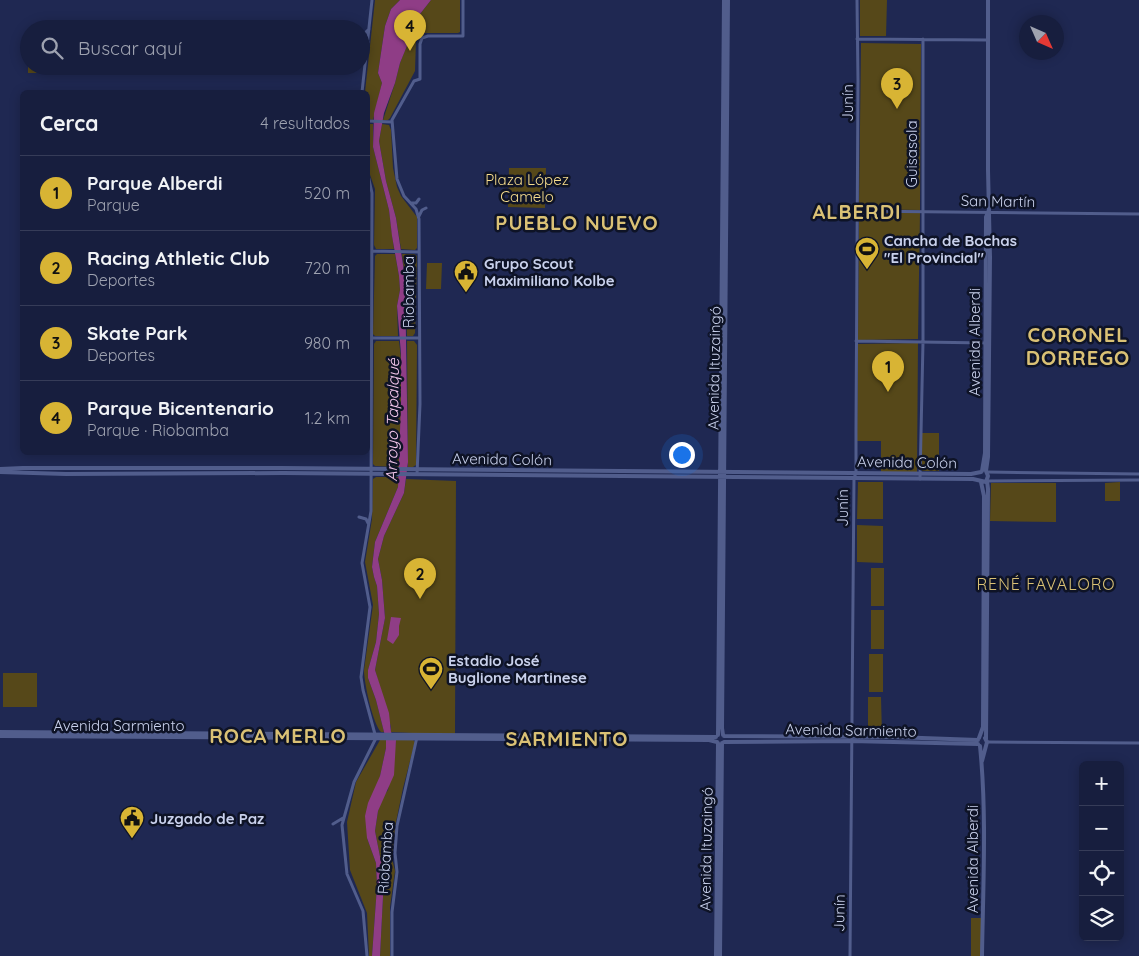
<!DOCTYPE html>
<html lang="es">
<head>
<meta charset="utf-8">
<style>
	body { margin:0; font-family:Quicksand,sans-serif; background:#242b49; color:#f1f3f6 }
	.controls { position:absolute; right:15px; bottom:15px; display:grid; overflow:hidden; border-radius:8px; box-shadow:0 2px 12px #0003 }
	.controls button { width:45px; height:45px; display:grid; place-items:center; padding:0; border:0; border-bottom:1px solid #363c58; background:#171e3e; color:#f1f3f6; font:25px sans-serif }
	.compass { position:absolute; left:1019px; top:15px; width:45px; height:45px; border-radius:50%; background:#171e3e; box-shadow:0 2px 12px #0003; rotate:135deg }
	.you { position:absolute; left:681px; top:454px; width:18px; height:18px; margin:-12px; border:4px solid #fff; border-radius:50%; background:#1a73e8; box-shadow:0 0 0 8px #1a73e833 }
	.badge { display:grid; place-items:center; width:32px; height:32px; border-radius:50%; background:#d8b434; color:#111; font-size:16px; font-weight:700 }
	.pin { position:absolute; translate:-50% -41px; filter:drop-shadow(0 1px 2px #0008) }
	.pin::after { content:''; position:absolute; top:26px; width:18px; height:15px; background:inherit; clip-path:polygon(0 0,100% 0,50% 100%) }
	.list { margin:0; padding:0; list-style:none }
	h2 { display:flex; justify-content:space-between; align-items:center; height:65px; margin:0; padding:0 20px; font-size:21px }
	h2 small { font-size:16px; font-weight:400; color:#9ea2b0 }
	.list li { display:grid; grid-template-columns:32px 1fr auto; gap:15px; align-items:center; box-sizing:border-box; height:75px; padding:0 20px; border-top:1px solid #363c58 }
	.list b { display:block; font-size:19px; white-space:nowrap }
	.list p { margin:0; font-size:16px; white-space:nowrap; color:#9ea2b0 }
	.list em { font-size:16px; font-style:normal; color:#9ea2b0 }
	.icon { flex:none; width:28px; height:28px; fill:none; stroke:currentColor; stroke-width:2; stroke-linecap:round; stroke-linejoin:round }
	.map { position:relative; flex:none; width:1139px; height:956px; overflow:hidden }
	.search { position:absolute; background:#171e3e; box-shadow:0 2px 12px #0003; left:20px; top:20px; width:350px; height:55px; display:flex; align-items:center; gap:12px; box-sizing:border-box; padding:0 18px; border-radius:28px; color:#9ea2b0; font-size:19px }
	.panel { position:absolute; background:#171e3e; box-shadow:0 2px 12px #0003; left:20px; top:90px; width:350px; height:365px; border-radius:8px }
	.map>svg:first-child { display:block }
	.green { fill:#564819 }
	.water { fill:#8f3d86 }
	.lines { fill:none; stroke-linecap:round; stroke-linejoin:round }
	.tertiary { stroke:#515d8c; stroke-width:3 }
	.secondary { stroke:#515d8c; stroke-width:4 }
	.labels { text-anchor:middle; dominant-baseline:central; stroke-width:5; stroke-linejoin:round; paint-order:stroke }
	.street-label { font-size:15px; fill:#c9d1ec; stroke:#0e1326 }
	.park-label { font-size:15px; fill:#f8de8d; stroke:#0e1326 }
	.poi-label { font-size:15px; font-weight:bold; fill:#c9d1ec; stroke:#0e1326; text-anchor:start }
	.water-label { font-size:16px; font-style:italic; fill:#f6c9ee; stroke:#0e1326 }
	.neighbourhood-label { font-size:16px; letter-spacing:1px; fill:#dac175; stroke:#0e1326 }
	.district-label { font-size:20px; font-weight:bold; letter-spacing:1px; fill:#dac175; stroke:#0e1326 }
</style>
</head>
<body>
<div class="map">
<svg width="1139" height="956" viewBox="0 0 1139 956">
	<rect width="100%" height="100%" fill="#1f2852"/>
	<path class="green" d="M375,0H400L391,9L385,26L378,73L382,83L373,120L368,119V92H365Z
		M431,0H460V32L458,33H420L416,40L415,71L390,118L388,120H383L395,83L400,63L409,40L420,14Z
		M860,0H887L886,36H860Z
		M28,35L29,66H67V73H28Z
		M861,43L921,44L920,210L859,209Z
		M368,124H373V147L389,210L394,249H376L374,245L375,189L368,169Z
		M382,124L389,125L391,130L393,168L397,187L401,196L417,217V248L415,250L401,249L396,218L386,181L379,141Z
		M509,168H546L545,208L508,207Z
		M859,213H920L918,339L858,340Z
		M377,254H395L399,276L400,290L397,306L398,336H375L373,334L375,256Z
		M402,254H414L417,256L415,333L413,336H407L405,278Z
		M427,263H442L441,289H426Z
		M376,341H399C405,382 400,426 399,467L375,466L373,464L374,344Z
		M407,341H414L417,345L416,465L413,467H408Z
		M918,343L917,472H881V441H857L858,344Z
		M922,433H939V471H922Z
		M376,477H398V487L375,542L372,567L374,577L377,586L379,614L376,642L368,670V678L376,700L384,732H381C373,724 364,683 364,670L373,605L365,562L372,519L373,479Z
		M406,479L456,481L455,735L391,732V727L375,670L385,618L382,580L378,559L384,536L404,493Z
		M858,482H883V519H857Z
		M1120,482V501H1105V483Z
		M991,483H1056V522L990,521Z
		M857,525L883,526V563L857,562Z
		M871,568H884V606H871Z
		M871,610H884V649H871Z
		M869,654H883V692H869Z
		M3,673H37V707H3Z
		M868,697H881L882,735H868Z
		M380,740H386V748L367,838L376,863L377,886L372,956H369L367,913L350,870L347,822L356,782Z
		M396,740H413L415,742L403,788L395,827L392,858L395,871L390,907V956H380L384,877L375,831L378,811L382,798L388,790Z
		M971,918H981V956H971Z"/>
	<path class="water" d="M400,0H431L420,14L400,63L395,83L384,113L379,141L386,181L396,218L405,278L408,462L404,493L384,536L378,559L382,580L385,618L375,670L389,713L391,732L396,740L394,775L378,811L375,831L384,877L380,956H372L377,886L376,863L367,838L365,816L368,803L380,776L386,748V740L376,700L368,678V670L376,642L379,614L377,586L374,577L372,567L375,542L398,487L401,403V354L397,306L400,290L399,276L392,236L389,210L373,147L374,113L382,83L378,73L385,26L391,9Z
		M391,617L401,618L399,626V635L393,644L387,640Z"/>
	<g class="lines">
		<path class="tertiary" d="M857,39L988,40
			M368,42L362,36L369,29
			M362,92L372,0
			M368,121L392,122
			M411,203H416L419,199
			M856,211L1139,214
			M419,216L422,210L426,208
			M372,251L419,252
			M372,338H419
			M856,341L986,343
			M987,472L1139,474
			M417,474L420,404L419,219L416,209L404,196L397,179L392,120L414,81L420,79V44L422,38L428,36H463V0
			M920,479L923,342V39
			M987,481L1139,480
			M359,517L366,519L368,523
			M987,742L1139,743
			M333,824L343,818
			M367,956L363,911L347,874L342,825L354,782L376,738L363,690L361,677L370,607L362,563L371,511L372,193L368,175
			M392,956V912L397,872L395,853L397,826L417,737
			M850,956L854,478L856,473V428L858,81L857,0"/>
		<path class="secondary" d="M0,469L23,468H283L971,474L981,472
			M982,471L985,453L986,217L988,212
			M0,472L66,474L283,473L973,479L986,482L988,476L986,471L988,457L990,257L988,170V0
			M0,732L716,737
			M718,735L724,0
			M723,735L722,728L728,0
			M0,736L709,740L717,742
			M724,736L894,737L978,740
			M979,738L983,727L984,496L981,482
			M986,739L988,489L987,481
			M724,742L851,741L978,744
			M980,746C987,815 983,886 982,956
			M982,761L987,742L985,738
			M716,956L718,743
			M720,956L722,743"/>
	</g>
	<defs>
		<symbol id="stadium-pin" viewBox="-11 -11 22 30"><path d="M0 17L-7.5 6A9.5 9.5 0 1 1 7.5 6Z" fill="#d8b434" stroke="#0e1326"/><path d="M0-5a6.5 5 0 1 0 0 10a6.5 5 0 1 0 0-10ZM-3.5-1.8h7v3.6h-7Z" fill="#111"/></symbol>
		<symbol id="civic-pin" viewBox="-11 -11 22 30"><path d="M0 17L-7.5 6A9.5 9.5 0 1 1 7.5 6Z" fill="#d8b434" stroke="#0e1326"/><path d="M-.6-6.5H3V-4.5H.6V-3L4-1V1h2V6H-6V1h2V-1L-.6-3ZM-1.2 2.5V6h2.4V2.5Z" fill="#111"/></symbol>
	</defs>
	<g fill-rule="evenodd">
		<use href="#stadium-pin" x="853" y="235" width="28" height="38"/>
		<use href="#civic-pin" x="452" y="258" width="28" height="38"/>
		<use href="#stadium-pin" x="417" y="655" width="28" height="38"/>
		<use href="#civic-pin" x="118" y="804" width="28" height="38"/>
	</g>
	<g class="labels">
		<g class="street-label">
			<text transform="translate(847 103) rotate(-90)">Junín</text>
			<text transform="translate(911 154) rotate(-90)">Guisasola</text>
			<text transform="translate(998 201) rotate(1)">San Martín</text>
			<text transform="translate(408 292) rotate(-90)">Riobamba</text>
			<text transform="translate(974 342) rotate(-90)">Avenida Alberdi</text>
			<text transform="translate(714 368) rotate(-89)">Avenida Ituzaingó</text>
			<text transform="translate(502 459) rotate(1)">Avenida Colón</text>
			<text transform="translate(907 462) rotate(1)">Avenida Colón</text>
			<text transform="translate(842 508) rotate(-90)">Junín</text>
			<text x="119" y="725">Avenida Sarmiento</text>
			<text transform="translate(851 730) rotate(1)">Avenida Sarmiento</text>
			<text transform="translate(706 849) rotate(-89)">Avenida Ituzaingó</text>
			<text transform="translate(385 858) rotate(-86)">Riobamba</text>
			<text transform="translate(972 859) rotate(-90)">Avenida Alberdi</text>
			<text transform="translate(839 913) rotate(-89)">Junín</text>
		</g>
		<g class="park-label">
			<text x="527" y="179">Plaza López<tspan x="527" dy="17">Camelo</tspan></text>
		</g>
		<g class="poi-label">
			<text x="884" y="240">Cancha de Bochas<tspan x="884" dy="17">"El Provincial"</tspan></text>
			<text x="484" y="263">Grupo Scout<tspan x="484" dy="17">Maximiliano Kolbe</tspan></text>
			<text x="448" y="660">Estadio José<tspan x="448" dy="17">Buglione Martinese</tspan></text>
			<text x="150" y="818">Juzgado de Paz</text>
		</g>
		<g class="water-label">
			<text transform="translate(392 420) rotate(-89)">Arroyo Tapalqué</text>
		</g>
		<g class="neighbourhood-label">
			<text x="1046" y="584">RENÉ FAVALORO</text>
		</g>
		<g class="district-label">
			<text x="857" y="211">ALBERDI</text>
			<text x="577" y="222">PUEBLO NUEVO</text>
			<text x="1078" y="334">CORONEL<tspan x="1078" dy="23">DORREGO</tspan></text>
			<text x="278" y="735">ROCA MERLO</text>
			<text x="567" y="738">SARMIENTO</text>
		</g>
	</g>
</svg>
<div class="controls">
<button>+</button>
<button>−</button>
<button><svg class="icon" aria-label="locate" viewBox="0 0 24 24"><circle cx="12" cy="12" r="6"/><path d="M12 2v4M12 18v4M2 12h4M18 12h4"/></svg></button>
<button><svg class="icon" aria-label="layers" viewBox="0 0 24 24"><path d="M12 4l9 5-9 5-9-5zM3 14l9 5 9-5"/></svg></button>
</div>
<svg class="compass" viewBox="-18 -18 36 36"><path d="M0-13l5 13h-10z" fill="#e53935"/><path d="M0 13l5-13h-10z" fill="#9ea2b0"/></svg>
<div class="you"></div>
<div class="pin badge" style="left:888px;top:392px">1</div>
<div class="pin badge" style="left:420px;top:599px">2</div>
<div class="pin badge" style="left:897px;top:109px">3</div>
<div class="pin badge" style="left:410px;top:51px">4</div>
<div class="search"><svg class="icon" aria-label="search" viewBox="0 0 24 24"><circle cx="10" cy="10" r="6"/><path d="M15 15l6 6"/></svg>Buscar aquí</div>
<section class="panel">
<h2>Cerca<small>4 resultados</small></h2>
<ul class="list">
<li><span class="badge">1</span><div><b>Parque Alberdi</b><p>Parque</p></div><em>520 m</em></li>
<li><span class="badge">2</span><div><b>Racing Athletic Club</b><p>Deportes</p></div><em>720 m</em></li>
<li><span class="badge">3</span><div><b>Skate Park</b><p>Deportes</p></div><em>980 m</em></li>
<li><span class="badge">4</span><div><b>Parque Bicentenario</b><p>Parque · Riobamba</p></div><em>1.2 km</em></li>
</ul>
</section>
</div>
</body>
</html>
